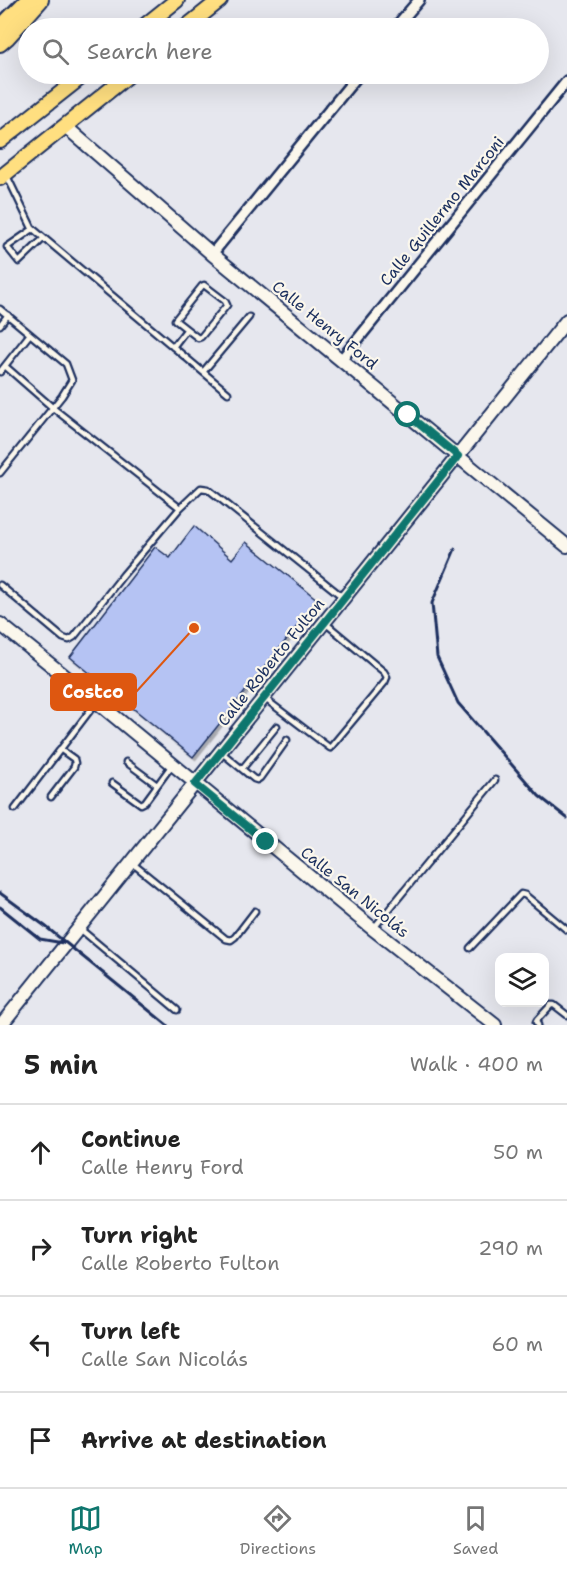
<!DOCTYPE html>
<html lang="en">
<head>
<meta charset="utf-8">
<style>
	body { margin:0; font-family:"Shantell Sans",sans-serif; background:#f6f6f6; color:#222 }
	.controls { position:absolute; right:18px; bottom:18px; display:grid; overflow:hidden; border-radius:12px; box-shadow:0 6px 24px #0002 }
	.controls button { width:54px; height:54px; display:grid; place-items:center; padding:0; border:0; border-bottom:2px solid #e0e0e0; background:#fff; color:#222; font:30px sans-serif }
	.stop { position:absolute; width:18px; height:18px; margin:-14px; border:4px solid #0f766e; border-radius:50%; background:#fff }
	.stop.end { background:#0f766e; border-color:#fff; box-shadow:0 2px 6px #0008 }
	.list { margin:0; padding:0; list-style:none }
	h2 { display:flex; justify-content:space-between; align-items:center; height:78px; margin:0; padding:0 24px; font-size:26px }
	h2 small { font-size:20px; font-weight:400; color:#767676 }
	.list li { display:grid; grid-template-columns:39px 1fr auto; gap:18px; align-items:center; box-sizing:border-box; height:96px; padding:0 24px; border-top:2px solid #e0e0e0 }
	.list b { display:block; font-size:22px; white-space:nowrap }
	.list p { margin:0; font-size:20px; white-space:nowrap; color:#767676 }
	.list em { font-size:20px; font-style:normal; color:#767676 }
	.icon { flex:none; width:33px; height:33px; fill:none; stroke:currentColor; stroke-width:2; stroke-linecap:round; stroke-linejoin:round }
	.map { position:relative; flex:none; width:567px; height:1025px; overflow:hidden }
	.search { position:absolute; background:#fff; box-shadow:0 6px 24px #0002; left:18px; right:18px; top:18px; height:66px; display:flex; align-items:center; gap:15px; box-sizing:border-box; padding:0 21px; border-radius:33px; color:#767676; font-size:22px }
	.sheet { height:462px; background:#fff }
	nav { display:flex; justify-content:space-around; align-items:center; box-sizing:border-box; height:84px; border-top:2px solid #e0e0e0; background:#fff; font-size:16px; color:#767676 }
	nav a { display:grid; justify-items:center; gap:3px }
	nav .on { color:#0f766e }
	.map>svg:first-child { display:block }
	.building { fill:#b5c3f3; stroke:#1b2f5e; stroke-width:1.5; filter:url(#shadow) }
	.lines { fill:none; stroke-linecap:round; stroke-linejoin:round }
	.lane-casing { stroke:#1b2f5e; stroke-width:9 }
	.street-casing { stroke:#1b2f5e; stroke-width:14 }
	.secondary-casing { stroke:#1b2f5e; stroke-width:16 }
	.primary-casing { stroke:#1b2f5e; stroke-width:18 }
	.highway-casing { stroke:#1b2f5e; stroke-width:21 }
	.lane { stroke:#fbf7ec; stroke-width:4.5 }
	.street { stroke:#fbf7ec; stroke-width:9 }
	.secondary { stroke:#fbf7ec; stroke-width:12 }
	.primary { stroke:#ffdf80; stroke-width:14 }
	.highway { stroke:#ffdf80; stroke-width:16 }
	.rail { stroke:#1b2f5e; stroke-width:3 }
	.route { stroke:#0f766e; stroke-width:8 }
	.labels { text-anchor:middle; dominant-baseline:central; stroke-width:4.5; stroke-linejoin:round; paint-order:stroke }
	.street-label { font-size:16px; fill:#1b2f5e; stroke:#fbf7ec }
	.leader { fill:none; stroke:#de5710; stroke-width:2 }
	.callout-dot { fill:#de5710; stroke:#fbf7ec; stroke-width:2 }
	.callout { fill:#de5710; stroke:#de5710; stroke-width:2 }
	.callout-label { font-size:18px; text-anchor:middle; font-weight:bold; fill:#fff }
</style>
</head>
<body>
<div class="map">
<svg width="567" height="1025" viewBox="0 0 567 1025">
	<defs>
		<filter id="shadow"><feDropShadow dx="2.5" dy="2.5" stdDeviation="0" flood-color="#0004"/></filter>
	</defs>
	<rect width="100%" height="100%" fill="#e6e7ee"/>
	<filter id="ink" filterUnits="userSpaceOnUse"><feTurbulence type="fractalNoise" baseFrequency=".0167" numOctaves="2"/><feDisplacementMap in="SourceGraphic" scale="12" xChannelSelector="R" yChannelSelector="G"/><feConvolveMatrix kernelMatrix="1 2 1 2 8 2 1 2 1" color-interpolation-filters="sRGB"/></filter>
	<g filter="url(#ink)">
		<path class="building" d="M194,526L232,559L246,542L318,600L193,757L70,657L155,547L170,558Z"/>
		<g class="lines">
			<defs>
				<path id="lane" d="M7,176L32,228L228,393
					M33,229L7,247L19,262L44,238
					M204,285L225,301L227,305L201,337L198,338L175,320L202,286Z
					M0,309L66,364L72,380L62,396L0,473
					M0,325L8,315
					M173,347L186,330
					M0,372L30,334
					M203,372L249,317
					M180,508L201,488L208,489L344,598
					M0,585L63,638L69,640L74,637L123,575L180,508L53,408L5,366
					M264,698L330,748L385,682L387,677L384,672L324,622
					M221,752L254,779L257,780L260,778L287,740
					M126,762L157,785
					M242,769L277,726
					M112,783L141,804L145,802L172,765
					M51,797L74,767L75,763L74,759L60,749
					M15,809L95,704
					M132,863L226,939L231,940L235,937L255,911
					M79,928L177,1010
					M373,929L495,780
					M470,948L521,894L525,895L567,930
					M538,1025L536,1022L537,1020L551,1005H554L567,1015"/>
				<path id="street" d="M395,28L419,0
					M212,254L359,74
					M341,360L567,81"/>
				<path id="secondary" d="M65,126L212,254L567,546
					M0,624L97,702L373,929L495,1025
					M1,1025L567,320"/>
				<path id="primary" d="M142,28L177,0
					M185,28L220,0
					M0,44L7,38L41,0
					M0,141L85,74
					M0,178L130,74"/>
				<path id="highway" d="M0,29L29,0"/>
			</defs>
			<use href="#lane" class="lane-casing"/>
			<use href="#street" class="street-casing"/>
			<use href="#secondary" class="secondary-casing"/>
			<use href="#primary" class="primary-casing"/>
			<use href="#highway" class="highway-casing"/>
			<use href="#lane" class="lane"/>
			<use href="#street" class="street"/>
			<use href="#secondary" class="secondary"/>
			<use href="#primary" class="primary"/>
			<use href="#highway" class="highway"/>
			<path class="rail" d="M455,549L432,603L437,657L458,703L539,796L567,818
				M0,893L45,926L167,1025
				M0,907L40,939L63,943"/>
		</g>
	</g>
	<g class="lines" filter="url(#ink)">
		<path class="route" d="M266,842L195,784L458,456L408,415"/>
	</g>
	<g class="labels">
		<g class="street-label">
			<text transform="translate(442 211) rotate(-51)">Calle Guillermo Marconi</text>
			<text transform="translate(325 325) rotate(39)">Calle Henry Ford</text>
			<text transform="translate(271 662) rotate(-51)">Calle Roberto Fulton</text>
			<text transform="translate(355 892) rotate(39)">Calle San Nicolás</text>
		</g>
	</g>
	<path class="leader" d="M194 628L136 692"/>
	<circle class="callout-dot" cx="194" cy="628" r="6"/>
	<rect class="callout" x="51" y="674" width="85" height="36" rx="6"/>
	<g class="callout-label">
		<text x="93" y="698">Costco</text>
	</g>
</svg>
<div class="controls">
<button><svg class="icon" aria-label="layers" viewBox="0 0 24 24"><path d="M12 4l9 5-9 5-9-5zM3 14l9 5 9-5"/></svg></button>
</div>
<div class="stop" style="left:408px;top:415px"></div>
<div class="stop end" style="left:266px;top:842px"></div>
<div class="search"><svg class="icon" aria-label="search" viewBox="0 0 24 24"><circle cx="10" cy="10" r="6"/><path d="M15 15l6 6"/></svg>Search here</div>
</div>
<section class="sheet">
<h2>5 min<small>Walk · 400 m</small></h2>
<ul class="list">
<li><svg class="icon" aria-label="ahead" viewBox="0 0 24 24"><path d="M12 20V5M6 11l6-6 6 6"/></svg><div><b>Continue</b><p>Calle Henry Ford</p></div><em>50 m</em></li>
<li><svg class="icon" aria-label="right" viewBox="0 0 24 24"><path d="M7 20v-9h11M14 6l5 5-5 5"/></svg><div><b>Turn right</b><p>Calle Roberto Fulton</p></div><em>290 m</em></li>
<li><svg class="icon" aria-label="left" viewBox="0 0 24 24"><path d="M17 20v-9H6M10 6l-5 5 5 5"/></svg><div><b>Turn left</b><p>Calle San Nicolás</p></div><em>60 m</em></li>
<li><svg class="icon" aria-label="arrive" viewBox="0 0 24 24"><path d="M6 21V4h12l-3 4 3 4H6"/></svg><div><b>Arrive at destination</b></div></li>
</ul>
</section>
<nav>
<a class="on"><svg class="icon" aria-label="map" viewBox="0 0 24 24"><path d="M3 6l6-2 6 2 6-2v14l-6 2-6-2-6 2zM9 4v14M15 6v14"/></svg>Map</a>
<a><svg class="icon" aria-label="directions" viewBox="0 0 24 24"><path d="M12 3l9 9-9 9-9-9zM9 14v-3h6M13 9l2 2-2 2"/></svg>Directions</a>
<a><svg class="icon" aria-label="saved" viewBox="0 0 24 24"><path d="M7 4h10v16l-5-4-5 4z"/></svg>Saved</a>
</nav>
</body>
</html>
